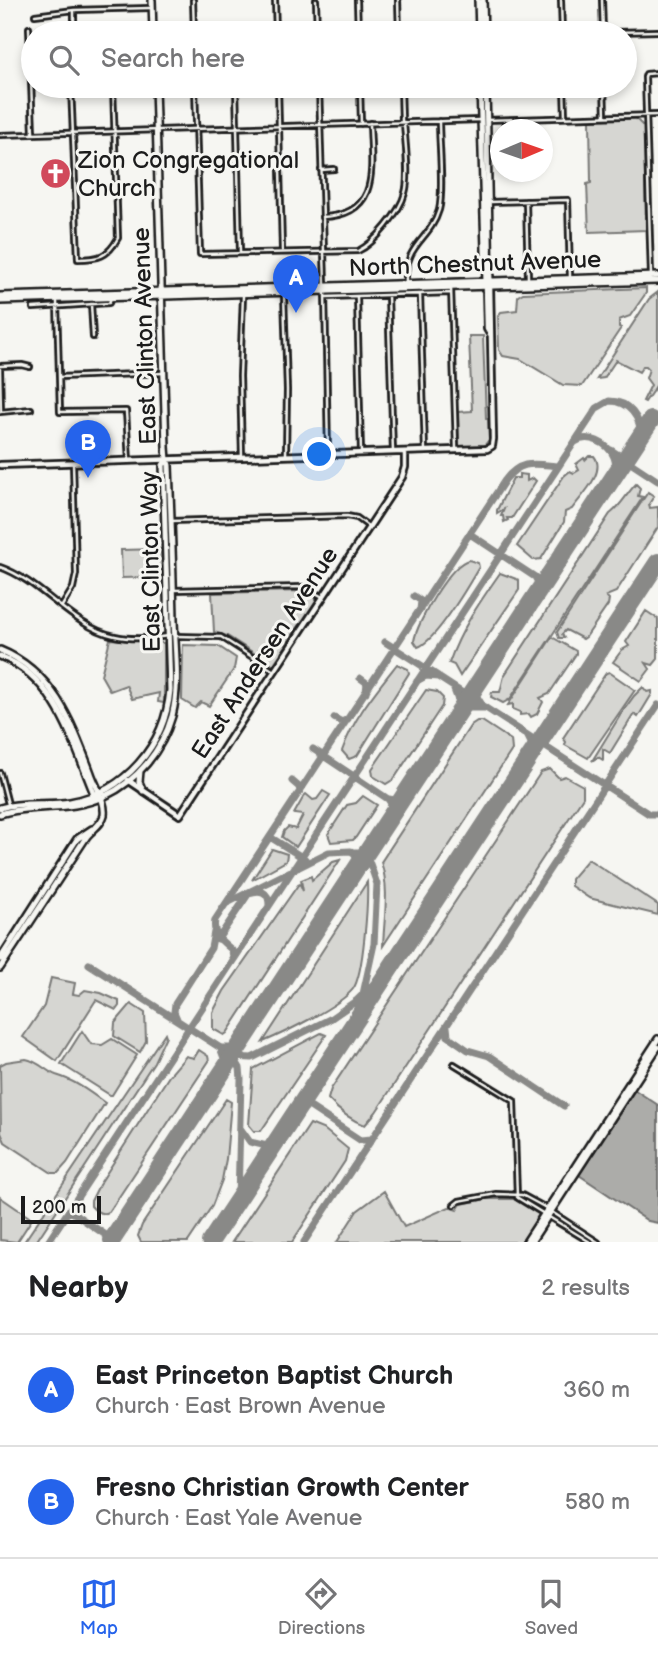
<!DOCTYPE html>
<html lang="en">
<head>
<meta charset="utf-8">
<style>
	body { margin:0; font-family:"Balsamiq Sans",sans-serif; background:#f2f2f2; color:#202124 }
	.compass { position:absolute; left:490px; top:119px; width:63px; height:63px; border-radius:50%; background:#fff; box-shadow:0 4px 10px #0003; rotate:88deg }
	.scale { position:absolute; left:21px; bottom:18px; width:80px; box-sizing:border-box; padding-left:7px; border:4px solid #1c1c1c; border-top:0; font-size:19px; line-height:24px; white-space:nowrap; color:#1c1c1c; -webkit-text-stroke:5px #f6f6f2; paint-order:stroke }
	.you { position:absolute; left:320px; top:455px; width:24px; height:24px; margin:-18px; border:5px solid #fff; border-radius:50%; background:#1a73e8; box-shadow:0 0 0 10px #1a73e833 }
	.badge { display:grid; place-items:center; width:46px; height:46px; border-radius:50%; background:#2563eb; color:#fff; font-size:23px; font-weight:700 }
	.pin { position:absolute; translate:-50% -58px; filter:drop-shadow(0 2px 4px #0008) }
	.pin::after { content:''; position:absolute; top:37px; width:24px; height:21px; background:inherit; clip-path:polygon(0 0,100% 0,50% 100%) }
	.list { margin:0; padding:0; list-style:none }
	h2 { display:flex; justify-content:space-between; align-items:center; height:91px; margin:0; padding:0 28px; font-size:30px }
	h2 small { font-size:23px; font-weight:400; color:#757577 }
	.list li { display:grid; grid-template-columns:46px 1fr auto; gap:21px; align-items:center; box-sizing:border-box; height:112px; padding:0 28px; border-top:2px solid #e0e0e0 }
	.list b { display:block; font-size:26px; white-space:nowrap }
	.list p { margin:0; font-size:23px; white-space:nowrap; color:#757577 }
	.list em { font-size:23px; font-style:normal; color:#757577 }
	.icon { flex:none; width:38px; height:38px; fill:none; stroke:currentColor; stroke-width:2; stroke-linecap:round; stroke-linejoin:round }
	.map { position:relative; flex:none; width:658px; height:1242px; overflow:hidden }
	.search { position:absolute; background:#fff; box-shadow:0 4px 10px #0003; left:21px; right:21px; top:21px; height:77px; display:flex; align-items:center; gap:18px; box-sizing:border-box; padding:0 24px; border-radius:38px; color:#757577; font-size:26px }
	.sheet { height:315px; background:#fff }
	nav { display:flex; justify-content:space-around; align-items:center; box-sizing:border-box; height:98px; border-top:2px solid #e0e0e0; background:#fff; font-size:19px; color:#757577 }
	nav a { display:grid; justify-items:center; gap:4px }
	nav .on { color:#2563eb }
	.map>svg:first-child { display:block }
	.green { fill:#d6d6d2; stroke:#797977; stroke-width:2 }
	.water { fill:#acaca9; stroke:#727271; stroke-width:2 }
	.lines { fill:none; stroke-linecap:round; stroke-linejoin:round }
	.taxiway { stroke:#898987; stroke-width:7 }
	.runway { stroke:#898987; stroke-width:18 }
	.minor-casing { stroke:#1c1c1c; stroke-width:8 }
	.tertiary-casing { stroke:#1c1c1c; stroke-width:10 }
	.secondary-casing { stroke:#1c1c1c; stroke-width:10 }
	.minor { stroke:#f6f6f2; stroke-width:2.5 }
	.tertiary { stroke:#f6f6f2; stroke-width:4.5 }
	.secondary { stroke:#f6f6f2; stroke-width:5 }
	.labels { text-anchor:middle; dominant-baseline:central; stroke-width:6; stroke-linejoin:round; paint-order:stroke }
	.poi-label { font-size:24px; fill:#1c1c1c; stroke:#f6f6f2; text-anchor:start }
	.street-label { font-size:24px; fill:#1c1c1c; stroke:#f6f6f2 }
</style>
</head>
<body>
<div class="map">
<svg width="658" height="1242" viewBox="0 0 658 1242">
	<rect width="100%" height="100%" fill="#f6f6f2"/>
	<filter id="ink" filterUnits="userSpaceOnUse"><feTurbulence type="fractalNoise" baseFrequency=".0143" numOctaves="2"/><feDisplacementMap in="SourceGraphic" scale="14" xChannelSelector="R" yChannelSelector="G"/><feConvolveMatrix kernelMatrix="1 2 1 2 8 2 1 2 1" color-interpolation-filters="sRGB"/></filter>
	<g filter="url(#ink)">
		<path class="green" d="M635,118L644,127L646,230L589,232L587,184L591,183L590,120Z
			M646,288V293L630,316L619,320V327L621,328L582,386L563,385L520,359L503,356L499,350L498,316L501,312L517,310L518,296L523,293Z
			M658,292V383L645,402L643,401L651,385L646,378L649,369L646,366H643L639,372L616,360L604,378L597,379L649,299Z
			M469,336H483L486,419H488L489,440L484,446H459L458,412L472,411Z
			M589,456H594C607,472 581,496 572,509L565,512L564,522L541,559L533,560L517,546L564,476L570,471L574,473L579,470L576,464L584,458L585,460Z
			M519,474L527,475V481L533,478L536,481L512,518H507L508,520L504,522L503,516H501L504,509L497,513V510L513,478H519Z
			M636,484L640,488L638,496L643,497L510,699L503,703L491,697L492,692H500L504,676L610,514C621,506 627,493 636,484Z
			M648,492L654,496L649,504L650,508L658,507V527L616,592L606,596L609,599L608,605L586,637L583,639L566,630L562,634L564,638H559L557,632Z
			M161,549L162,577L122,578L121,550Z
			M469,560L478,563L479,567C468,586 436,641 418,647L414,641C417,622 451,563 469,560Z
			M500,573L519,580V590L460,676L454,665L449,663C461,629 479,603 500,573Z
			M302,591L311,594L317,599L273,665L227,636L214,632L212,593Z
			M646,611L658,619V659L653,665L646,663L650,669L641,681L613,662L622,650L629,646L626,642Z
			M552,637L576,651V654L549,694L540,698L543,702L537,714L531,717L529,714L520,715V712L513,709V704L508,705Z
			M110,639L164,643V703L158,702L159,693L132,699L126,685L110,691L101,675Z
			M183,645L218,646L236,658L234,669L209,706L201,702L195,708L182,700Z
			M397,664L408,669L409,673L357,756L349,759L342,751C354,717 375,692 397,664Z
			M609,672L635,690L588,758L565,745L566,742L563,738L606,673Z
			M643,687L647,692L652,691V694L638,717L634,714L610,753L603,749V760L598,757L592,761L621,714L634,696Z
			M426,690L437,692L443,698L442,706L394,779L386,784L373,776L372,769Z
			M477,721H482L511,740L512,750L383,946C384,918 390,889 381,862L471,725Z
			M550,769L559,778L565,776L583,786V797L376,1112L365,1125C350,1120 338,1110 328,1099L331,1089L541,772Z
			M323,791L330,795L296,847L282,837L284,831L288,827L296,829L303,815L294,814L304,796L306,794L313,800L317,799Z
			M363,796L377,805L356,837L353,840L331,842L328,834L347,805L356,803Z
			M272,849L287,854L286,861L252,880Z
			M588,859L658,905V915L589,898L571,886V879Z
			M340,860L227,1033L224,1035L213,1029V1012L224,991L298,885L300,884L303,891L301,880L311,876L312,880L333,862Z
			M367,882C368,900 364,974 353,989C340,1006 284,1033 263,1042Z
			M51,978L75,983L73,994L79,995L85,990L101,993L119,1001V1006L116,1010L96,1000L57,1061L23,1037L44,1006Z
			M131,1004L145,1013L146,1041L140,1052L114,1036L115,1023Z
			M82,1031L91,1044L102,1045L112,1039L137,1055L112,1095H110L61,1064Z
			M165,1033L166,1036L154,1062L36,1242H24Z
			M321,1033L326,1035L261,1131H254L249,1125L253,1069Z
			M199,1050L208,1056L209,1061L109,1212C102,1215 96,1212 91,1206V1201L99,1185L169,1076L186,1056L194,1058Z
			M26,1059C38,1061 47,1072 56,1075C74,1080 90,1092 105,1103L67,1163L58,1173H52L5,1142L1,1133L0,1065L6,1062Z
			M226,1099L231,1102L226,1159L222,1180L212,1206L188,1242H141L138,1236L142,1225Z
			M310,1124L325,1130L348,1149L345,1161L292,1242H232Z
			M384,1191L404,1227L449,1207L457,1210L461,1204L486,1199H514L540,1213L522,1242H337L357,1211Z
			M0,1197L32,1219L17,1242L0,1240Z"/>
		<path class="water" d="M635,1090L658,1105V1223L648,1221L579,1175Z"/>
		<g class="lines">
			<path class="taxiway" d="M575,442C588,433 608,443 614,457C617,465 615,473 612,480
				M611,450L658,481
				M470,534L535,577L539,584L538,593
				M414,596L421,601L420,610
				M385,642L438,676
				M360,678L367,683L366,692
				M417,681L426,676L438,677L649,814H658
				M478,684L476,695L481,703
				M453,687L459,703L457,716
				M457,716L468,708H485
				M334,718L342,722L348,719
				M528,737L531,743L530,756
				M313,749L388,799L392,805L391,815
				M292,781L299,787L300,792
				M389,799L395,800L404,796
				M270,837L305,859
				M355,852H361L369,849
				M354,853L358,860L355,870
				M227,903L329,852L351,851L370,864L377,884L374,944L363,994L347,1033
				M218,939L249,893C260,889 269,891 269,905
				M233,958L232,950C222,941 212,936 215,920L505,480C521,459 535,464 558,466
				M89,964L233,1056L240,1068L241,1079L238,1200
				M177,1019L174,1012L175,1004L211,948L214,932
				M447,1027L448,1036L468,1050L489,1056L564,1106
				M222,1048H233L246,1036
				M233,1057L252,1058L330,1019L356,1001L390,968
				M218,1078L225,1061L221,1050
				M309,1091L308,1101L310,1107L360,1140L372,1139
				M296,1111L303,1107H310
				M240,1128L250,1142L267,1146L275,1143
				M69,1210L116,1242
				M48,1242L597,408L609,401C629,401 641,418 641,437
				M304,1242L658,705"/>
			<path class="runway" d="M112,1240L651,420
				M210,1242L658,562"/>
			<defs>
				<path id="minor" d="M193,0L194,33
					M275,0L276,33
					M316,0L317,33
					M357,0L358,33
					M398,0L399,33
					M561,0L562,33
					M602,0L603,32
					M74,10V33
					M35,15L74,10L150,8
					M29,28L33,133
					M572,33L658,31
					M71,86L78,259C98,259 108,257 118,238L113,86
					M195,86L200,254L358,251C375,243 400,212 405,193C410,177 405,141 404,122
					M236,86L240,252
					M278,86L282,250
					M319,86L325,285
					M360,86L361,124
					M401,86L402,121
					M564,86L565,117
					M604,86L605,116
					M486,120L658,115
					M0,135L480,120
					M321,170L334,169
					M526,201L528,278
					M490,202L568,200L570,276
					M322,217C382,215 371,167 370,123
					M651,275L645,77L646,74L658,73
					M406,283C404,243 430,241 439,210C444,192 439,142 439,121
					M451,287L456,448
					M325,292L328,453
					M284,294L287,390L286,455
					M420,294L425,451
					M388,295L393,452
					M357,296L361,453
					M325,297L451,293
					M57,302L60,412L126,411L129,461
					M91,304L93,337
					M33,308L109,303L111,298
					M0,366L22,365L30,367
					M0,369L1,412
					M59,377L164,373
					M0,412L31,409
					M242,457L240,376L243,296
					M171,521L347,516L357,518L368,526
					M0,567C43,582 70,626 115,636C132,640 151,638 169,636
					M173,590L304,587L323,597
					M62,606L73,588L76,574L73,462
					M176,636L221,637L274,671
					M0,773L8,804
					M454,1064L514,1101L517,1197
					M518,1198L590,1242
					M454,1205L459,1201L496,1194L522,1195L546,1208
					M552,1212L598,1242"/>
				<path id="tertiary" d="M486,286L487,329L490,334
					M0,465L487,449L492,446L493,439L490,286
					M128,780L180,815L402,477L405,467V452"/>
				<path id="secondary" d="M152,0L153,33
					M478,0L479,33
					M483,0L484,33
					M480,86L486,283
					M486,86L490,283
					M0,296L658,276
					M0,301L658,281
					M0,650C54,672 72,723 91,773C95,785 106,802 104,815C102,824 93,829 87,836L0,968
					M0,656C58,679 73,744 95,796
					M140,771L139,782L143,791
					M0,808C23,801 46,806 70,802C125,792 165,746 170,690L163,465L167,460
					M0,814C36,803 68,813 105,796C137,781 162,751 172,716C180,686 175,652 174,620C173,568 171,517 169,465L167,460L166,447L155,86
					M0,959L77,839L92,829
					M526,1242L658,1039
					M531,1242L658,1047"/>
			</defs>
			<use href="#minor" class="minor-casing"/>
			<use href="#tertiary" class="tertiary-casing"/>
			<use href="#secondary" class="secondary-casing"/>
			<use href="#minor" class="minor"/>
			<use href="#tertiary" class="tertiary"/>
			<use href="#secondary" class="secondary"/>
		</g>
	</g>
	<defs>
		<symbol id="church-disc" viewBox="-11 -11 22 22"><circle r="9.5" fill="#d1495b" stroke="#f6f6f2"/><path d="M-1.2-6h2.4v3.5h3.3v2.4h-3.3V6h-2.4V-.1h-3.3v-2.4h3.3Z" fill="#fff"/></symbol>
	</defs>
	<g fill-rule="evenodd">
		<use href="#church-disc" x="38" y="156" width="35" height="35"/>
	</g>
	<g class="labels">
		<g class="poi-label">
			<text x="78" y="160">Zion Congregational<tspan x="78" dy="28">Church</tspan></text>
		</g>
		<g class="street-label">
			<text transform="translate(475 264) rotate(-2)">North Chestnut Avenue</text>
			<text transform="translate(145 336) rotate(-92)">East Clinton Avenue</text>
			<text transform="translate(151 562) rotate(-91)">East Clinton Way</text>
			<text transform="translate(265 653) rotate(-57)">East Andersen Avenue</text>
		</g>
	</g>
</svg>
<svg class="compass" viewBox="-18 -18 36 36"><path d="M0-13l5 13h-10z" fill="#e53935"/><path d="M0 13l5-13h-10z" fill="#757577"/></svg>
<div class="scale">200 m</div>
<div class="you"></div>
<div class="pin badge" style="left:296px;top:313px">A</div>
<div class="pin badge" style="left:88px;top:478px">B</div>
<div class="search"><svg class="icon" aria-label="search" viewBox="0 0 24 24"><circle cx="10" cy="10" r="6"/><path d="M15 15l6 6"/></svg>Search here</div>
</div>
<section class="sheet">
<h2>Nearby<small>2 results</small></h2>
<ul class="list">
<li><span class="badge">A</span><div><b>East Princeton Baptist Church</b><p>Church · East Brown Avenue</p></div><em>360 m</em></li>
<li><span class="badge">B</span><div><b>Fresno Christian Growth Center</b><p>Church · East Yale Avenue</p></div><em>580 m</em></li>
</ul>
</section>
<nav>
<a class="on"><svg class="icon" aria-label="map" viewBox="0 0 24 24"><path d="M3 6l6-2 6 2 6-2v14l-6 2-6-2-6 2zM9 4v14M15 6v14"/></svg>Map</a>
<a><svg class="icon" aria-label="directions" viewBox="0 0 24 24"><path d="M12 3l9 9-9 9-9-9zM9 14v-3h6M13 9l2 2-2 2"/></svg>Directions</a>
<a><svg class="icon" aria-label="saved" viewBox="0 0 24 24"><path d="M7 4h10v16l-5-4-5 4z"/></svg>Saved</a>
</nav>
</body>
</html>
